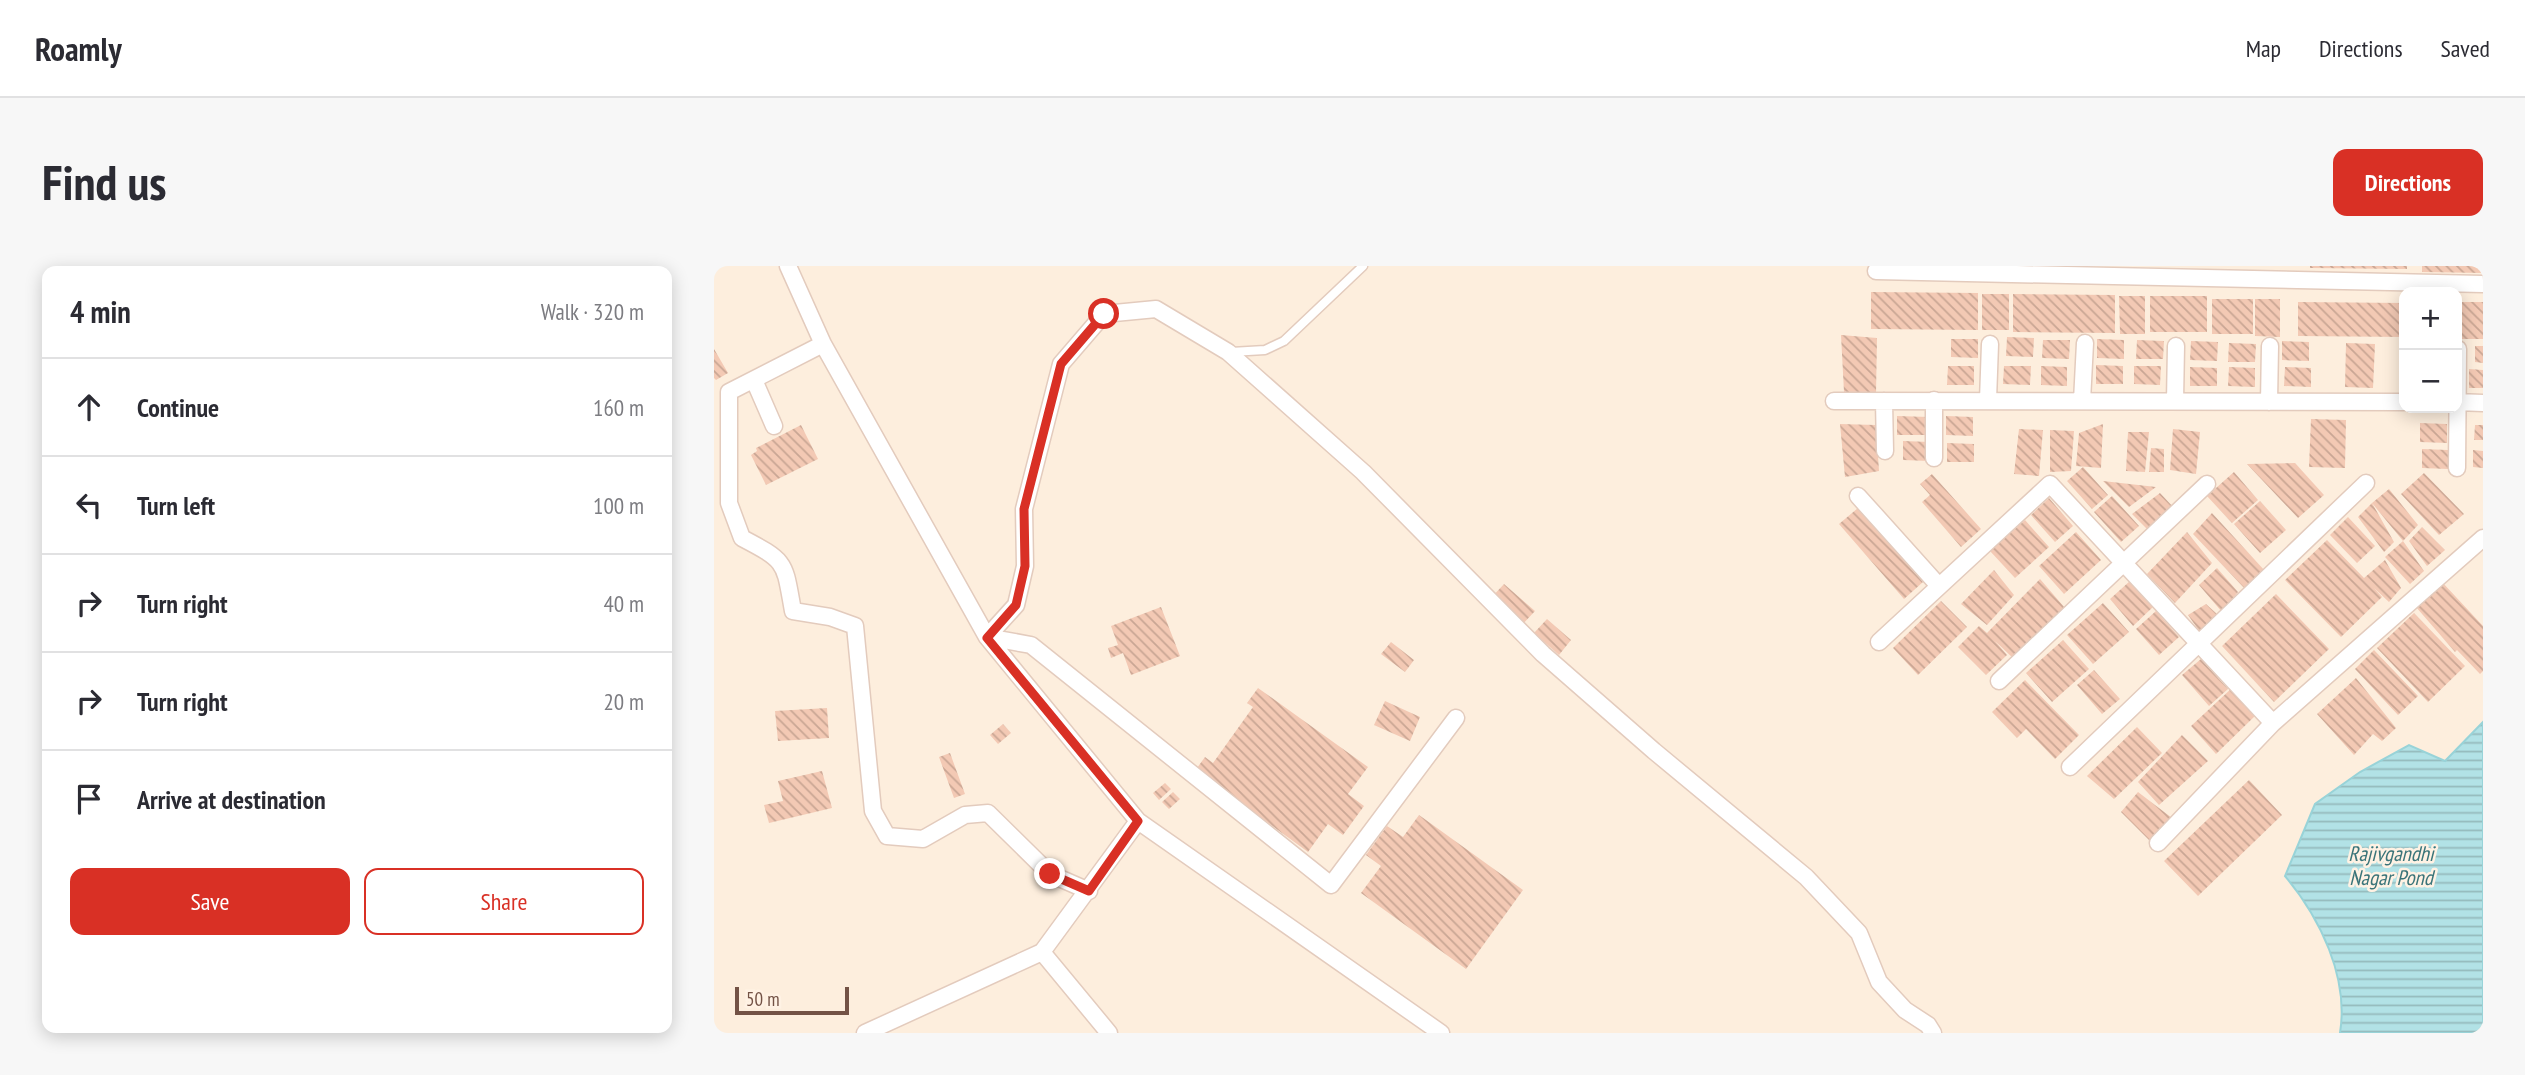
<!DOCTYPE html>
<html lang="en">
<head>
<meta charset="utf-8">
<style>
	body { margin:0; font-family:"PT Sans Narrow",sans-serif; background:#f7f7f7; color:#2b2b33 }
	.controls { position:absolute; right:21px; top:21px; display:grid; overflow:hidden; border-radius:14px; box-shadow:0 4px 18px #0003 }
	.controls button { width:63px; height:63px; display:grid; place-items:center; padding:0; border:0; border-bottom:2px solid #e1e1e2; background:#fff; color:#2b2b33; font:35px sans-serif }
	.scale { position:absolute; left:21px; bottom:18px; width:114px; box-sizing:border-box; padding-left:7px; border:4px solid #735245; border-top:0; font-size:19px; line-height:24px; white-space:nowrap; color:#735245; -webkit-text-stroke:5px #fff2e4; paint-order:stroke }
	.stop { position:absolute; width:21px; height:21px; margin:-16px; border:5px solid #d93025; border-radius:50%; background:#fff }
	.stop.end { background:#d93025; border-color:#fff; box-shadow:0 2px 7px #0008 }
	.list { margin:0; padding:0; list-style:none }
	h2 { display:flex; justify-content:space-between; align-items:center; height:91px; margin:0; padding:0 28px; font-size:30px }
	h2 small { font-size:23px; font-weight:400; color:#7c7c81 }
	.list li { display:grid; grid-template-columns:46px 1fr auto; gap:21px; align-items:center; box-sizing:border-box; height:98px; padding:0 28px; border-top:2px solid #e1e1e2 }
	.list b { display:block; font-size:26px; white-space:nowrap }
	.list em { font-size:23px; font-style:normal; color:#7c7c81 }
	.actions { display:flex; gap:14px; padding:21px 28px }
	.actions a { flex:1; padding:16px 0; border:2px solid #d93025; border-radius:14px; text-align:center; font-size:24px; color:#d93025 }
	.actions .main { background:#d93025; color:#fff }
	.icon { flex:none; width:38px; height:38px; fill:none; stroke:currentColor; stroke-width:2; stroke-linecap:round; stroke-linejoin:round }
	.map { position:relative; flex:none; width:1769px; height:767px; overflow:hidden; border-radius:14px }
	header { display:flex; align-items:center; gap:42px; box-sizing:border-box; height:98px; padding:0 35px; background:#fff; border-bottom:2px solid #e1e1e2 }
	header strong { font-size:33px }
	nav { display:flex; gap:38px; margin-inline-start:auto; font-size:24px }
	.intro { display:flex; align-items:center; justify-content:space-between; box-sizing:border-box; height:168px; padding:0 42px }
	h1 { margin:0; font-size:49px }
	.button { padding:18px 32px; border-radius:14px; background:#d93025; color:#fff; font-size:24px; font-weight:700 }
	main { display:flex; gap:42px; padding:0 42px }
	aside { flex:1; background:#fff; border-radius:14px; box-shadow:0 4px 18px #0003 }
	.map>svg:first-child { display:block }
	.water { fill:url(#water-rules); stroke:#98d3d8; stroke-width:2 }
	.building { fill:url(#building-back-hatch) }
	.lines { fill:none; stroke-linecap:round; stroke-linejoin:round }
	.service-casing { stroke:#e3cbbd; stroke-width:11 }
	.minor-casing { stroke:#e3cbbd; stroke-width:19 }
	.service { stroke:#fff; stroke-width:8 }
	.minor { stroke:#fff; stroke-width:16 }
	.route { stroke:#d93025; stroke-width:9 }
	.labels { text-anchor:middle; dominant-baseline:central; stroke-width:5; stroke-linejoin:round; paint-order:stroke }
	.water-label { font-size:21px; font-style:italic; fill:#3a7479; stroke:#fff2e4 }
</style>
</head>
<body>
<header>
<strong>Roamly</strong>
<nav><a>Map</a><a>Directions</a><a>Saved</a></nav>
</header>
<div class="intro"><h1>Find us</h1><a class="button">Directions</a></div>
<main>
<aside>
<h2>4 min<small>Walk · 320 m</small></h2>
<ul class="list">
<li><svg class="icon" aria-label="ahead" viewBox="0 0 24 24"><path d="M12 20V5M6 11l6-6 6 6"/></svg><div><b>Continue</b></div><em>160 m</em></li>
<li><svg class="icon" aria-label="left" viewBox="0 0 24 24"><path d="M17 20v-9H6M10 6l-5 5 5 5"/></svg><div><b>Turn left</b></div><em>100 m</em></li>
<li><svg class="icon" aria-label="right" viewBox="0 0 24 24"><path d="M7 20v-9h11M14 6l5 5-5 5"/></svg><div><b>Turn right</b></div><em>40 m</em></li>
<li><svg class="icon" aria-label="right" viewBox="0 0 24 24"><path d="M7 20v-9h11M14 6l5 5-5 5"/></svg><div><b>Turn right</b></div><em>20 m</em></li>
<li><svg class="icon" aria-label="arrive" viewBox="0 0 24 24"><path d="M6 21V4h12l-3 4 3 4H6"/></svg><div><b>Arrive at destination</b></div></li>
</ul>
<div class="actions"><a class="main">Save</a><a>Share</a></div>
</aside>
<div class="map">
<svg width="1769" height="767" viewBox="0 0 1769 767">
	<defs>
		<pattern id="water-rules" width="6" height="5" patternUnits="userSpaceOnUse" patternTransform="scale(1.75)"><rect width="6" height="5" fill="#b2e2e6"/><path d="M0 2.5h6" fill="none" stroke="#95babc"/></pattern>
		<pattern id="building-back-hatch" width="6" height="6" patternUnits="userSpaceOnUse" patternTransform="scale(1.75)"><rect width="6" height="6" fill="#f3c9b4"/><path d="M-1 5l2 2M0 0l6 6M5-1l2 2" fill="none" stroke="#c9a694"/></pattern>
	</defs>
	<rect width="100%" height="100%" fill="#fdeedd"/>
	<path class="water" d="M1769,456V767H1626C1635,711 1606,652 1571,610L1601,538L1646,506L1695,479L1731,495Z"/>
	<path class="building" d="M1596,0H1693V3L1596,2Z
		M1708,0H1769V7L1708,6Z
		M1157,26L1264,27V64L1157,63Z
		M1268,28H1295V64H1268Z
		M1299,28L1401,29V67L1299,66Z
		M1405,30H1431V68H1406Z
		M1436,30H1493V66H1436Z
		M1498,33H1539V68H1498Z
		M1541,33H1566V71L1541,70Z
		M1584,36L1690,37V71L1584,70Z
		M1743,36H1769V73H1743Z
		M1127,69L1163,72L1162,128L1130,126Z
		M1293,71L1320,72L1319,91L1292,90Z
		M1237,73H1264V92L1237,91Z
		M1383,73L1410,74V93L1383,92Z
		M1329,74H1356L1355,93L1328,92Z
		M1423,74L1450,75L1449,93H1422Z
		M1477,75L1504,76L1503,95L1476,94Z
		M1568,75L1595,76V95L1568,94Z
		M1515,77L1542,78L1541,96H1514Z
		M1632,77L1661,78L1659,122L1631,121Z
		M1761,80H1769V97L1761,96Z
		M0,83L14,107L2,114L0,112Z
		M1382,99L1409,100V118H1382Z
		M1234,100H1260V119H1233Z
		M1290,100H1317L1316,119L1289,118Z
		M1327,100L1353,101V120L1327,119Z
		M1420,100H1447L1446,119L1420,118Z
		M1476,101L1503,102V120H1476Z
		M1515,101L1541,102V121L1514,120Z
		M1571,101L1597,102V121L1570,120Z
		M1755,103L1769,104V122H1755Z
		M1183,150L1215,151V169H1183Z
		M1232,150L1259,151V170L1232,169Z
		M1597,153L1632,154L1631,202L1595,201Z
		M1706,157L1733,158V177L1706,176Z
		M1126,158L1162,159L1165,205L1131,211Z
		M1389,158L1387,202L1362,200L1365,167Z
		M87,159L104,193L52,219L37,189L43,185L42,182Z
		M1761,159H1769V174H1760Z
		M1305,163L1329,164L1325,210L1300,208Z
		M1459,163L1486,166L1482,208L1456,204Z
		M1336,164L1360,165L1357,205L1336,206Z
		M1414,166H1435L1431,206L1412,205Z
		M1189,175L1216,176L1215,195L1189,194Z
		M1233,177L1260,178V196H1233Z
		M1437,182L1450,183V206H1435Z
		M1708,183L1734,184V203L1708,202Z
		M1759,184L1769,185V202L1759,201Z
		M1581,197L1610,229L1584,252L1533,198Z
		M1369,201L1394,229L1378,243L1353,215Z
		M1520,206L1544,234L1518,257L1493,230Z
		M1710,207L1750,248L1725,269L1687,228Z
		M1218,208L1267,263L1247,281L1208,236L1216,229L1206,218Z
		M1389,215L1442,221L1415,241Z
		M1675,223L1704,259L1689,275L1658,237L1680,276L1670,286L1644,251L1658,237Z
		M1446,227L1461,243L1436,266L1418,248Z
		M1398,230L1425,260L1407,276L1380,246Z
		M1335,232L1359,260L1341,276L1317,249Z
		M1546,235L1572,264L1546,287L1520,258Z
		M1144,242L1209,316L1190,333L1125,258Z
		M1498,247L1551,305L1532,324L1479,268Z
		M1634,251L1661,280L1643,297L1616,269Z
		M1311,254L1335,281L1301,312L1276,285Z
		M1708,261L1731,284L1713,300L1695,275Z
		M1362,266L1387,294L1350,328L1325,300Z
		M1473,266L1498,297L1461,337L1433,308Z
		M1613,274L1650,312L1671,294L1687,322L1675,336L1660,322L1668,331L1627,371L1571,314Z
		M1689,275L1710,305L1696,318L1671,291Z
		M1503,302L1524,326L1508,346L1485,319Z
		M1280,304L1300,329L1273,359L1247,338Z
		M1326,313L1351,342L1300,393L1281,375L1293,389L1272,409L1244,381L1265,360L1273,367Z
		M1416,315L1439,341L1419,360L1396,333Z
		M1728,316L1769,360V405L1766,408L1743,384L1741,386L1702,341Z
		M790,318L821,345L808,359L777,332Z
		M1562,328L1615,383L1560,436L1508,380Z
		M1227,335L1253,361L1204,409L1179,382Z
		M1389,337L1415,366L1379,398L1353,369Z
		M1492,338L1504,349L1486,366L1474,349Z
		M447,341L466,390L417,409L409,387L397,392L394,382L404,379L397,360Z
		M1442,345L1465,371L1445,389L1422,363Z
		M1700,347L1751,400L1714,436L1663,382Z
		M833,353L857,374L845,389L820,367Z
		M1349,374L1375,403L1338,436L1312,407Z
		M677,376L700,394L691,406L667,388Z
		M1660,384L1704,430L1684,449L1641,403Z
		M1487,393L1514,423L1495,440L1468,409Z
		M1380,404L1406,433L1388,448L1363,419Z
		M1642,412L1682,462L1668,475L1659,468L1640,489L1603,448Z
		M1311,414L1365,469L1341,493L1312,463L1303,472L1278,446Z
		M544,422L654,501L634,528L650,540L629,569L614,558L594,586L491,511L492,508L483,502L491,491L499,497L539,441L533,437Z
		M1518,422L1542,449L1502,488L1477,460Z
		M671,435L706,451L696,475L660,459Z
		M113,442L115,472L64,475L61,445Z
		M289,458L297,467L284,478L276,469Z
		M1423,461L1448,487L1400,533L1373,510Z
		M1468,469L1494,495L1445,539L1424,516Z
		M236,487L251,528L240,532L225,491Z
		M108,505L118,542L55,557L50,539L69,535L64,515Z
		M1535,514L1568,549L1484,630L1450,595Z
		M451,517L457,523L445,534L439,527Z
		M459,526L466,533L455,543L448,536Z
		M1424,526L1458,552L1437,576L1407,546Z
		M705,549L809,624L752,703L647,627L667,600L652,589L673,560L689,571Z"/>
	<g class="lines">
		<defs>
			<path id="service" d="M517,86L551,84L570,75L649,0"/>
			<path id="minor" d="M74,0L109,78L273,371L424,555L727,767
				M1162,5L1769,18
				M109,78L15,126V237L28,272C74,296 70,296 79,345L116,351L141,360L159,545L173,570L209,573L251,549L274,547L336,608L375,625
				M40,114L60,160
				M1274,134L1276,78
				M1120,135L1690,136
				M1170,135L1171,185
				M1368,135L1371,77
				M1461,135L1462,80
				M1555,136L1556,80
				M1743,136L1769,137
				M1220,192V134
				M1743,202L1744,83
				M1144,230L1225,320
				M273,371L302,339L311,300L310,243L347,98L390,48L442,43L514,86L649,206L829,388L940,485L1092,611L1145,667L1165,716L1191,744L1214,759L1219,767
				M273,371L317,379L617,619L742,452
				M1165,376L1336,218L1559,457
				M1285,415L1493,218
				M1356,501L1652,217
				M1444,577L1559,457L1769,272
				M328,686L395,767
				M151,767L328,686L424,555"/>
		</defs>
		<use href="#service" class="service-casing"/>
		<use href="#minor" class="minor-casing"/>
		<use href="#service" class="service"/>
		<use href="#minor" class="minor"/>
	</g>
	<g class="lines">
		<path class="route" d="M336,608L375,625L424,555L273,372L302,339L311,300L310,243L347,98L390,48"/>
	</g>
	<g class="labels">
		<g class="water-label">
			<text x="1677" y="587">Rajivgandhi<tspan x="1677" dy="24">Nagar Pond</tspan></text>
		</g>
	</g>
</svg>
<div class="controls">
<button>+</button>
<button>−</button>
</div>
<div class="scale">50 m</div>
<div class="stop" style="left:390px;top:48px"></div>
<div class="stop end" style="left:336px;top:608px"></div>
</div>
</main>
</body>
</html>
